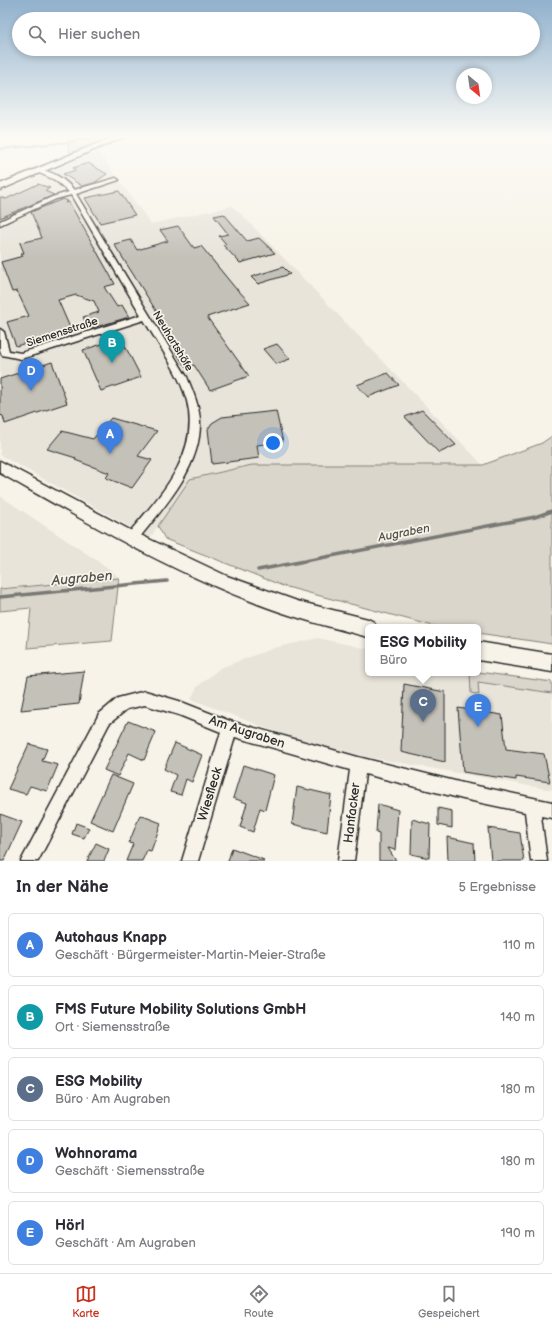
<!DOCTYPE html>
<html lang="de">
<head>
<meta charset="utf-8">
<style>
	body { margin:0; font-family:"Balsamiq Sans",sans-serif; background:#f2f2f3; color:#2b2b33 }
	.compass { position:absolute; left:456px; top:68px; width:36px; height:36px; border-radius:50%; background:#fff; box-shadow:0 2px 6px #0003; rotate:151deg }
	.you { position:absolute; left:273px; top:443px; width:14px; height:14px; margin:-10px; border:3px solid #fff; border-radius:50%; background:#1a73e8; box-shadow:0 0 0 6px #1a73e833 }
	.badge { display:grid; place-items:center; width:26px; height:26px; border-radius:50%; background:#c8321e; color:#fff; font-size:13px; font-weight:700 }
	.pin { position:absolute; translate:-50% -33px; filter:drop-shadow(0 1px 2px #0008) }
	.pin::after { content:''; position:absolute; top:21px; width:14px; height:12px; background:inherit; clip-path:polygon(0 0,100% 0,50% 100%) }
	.popup { position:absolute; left:365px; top:624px; width:116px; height:52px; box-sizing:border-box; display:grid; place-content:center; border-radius:6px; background:#fff; filter:drop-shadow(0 1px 3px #0005); font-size:13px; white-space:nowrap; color:#7c7c81 }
	.popup b { font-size:15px; color:#2b2b33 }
	.popup::after { content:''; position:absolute; left:50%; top:100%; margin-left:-8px; border:8px solid transparent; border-top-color:#fff }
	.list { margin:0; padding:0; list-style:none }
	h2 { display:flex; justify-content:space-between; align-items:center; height:52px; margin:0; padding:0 16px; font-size:17px }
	h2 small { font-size:13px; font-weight:400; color:#7c7c81 }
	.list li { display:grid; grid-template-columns:26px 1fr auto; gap:12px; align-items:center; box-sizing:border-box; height:64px; margin:0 8px 8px; padding:0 8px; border:1px solid #e1e1e2; border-radius:6px }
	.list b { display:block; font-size:15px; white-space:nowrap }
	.list p { margin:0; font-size:13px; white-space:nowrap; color:#7c7c81 }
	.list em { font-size:13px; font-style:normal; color:#7c7c81 }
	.icon { flex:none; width:22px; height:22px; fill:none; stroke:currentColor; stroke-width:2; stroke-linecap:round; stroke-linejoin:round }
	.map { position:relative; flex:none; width:552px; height:861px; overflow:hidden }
	.search { position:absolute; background:#fff; box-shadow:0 2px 6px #0003; left:12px; right:12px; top:12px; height:44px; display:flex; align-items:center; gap:10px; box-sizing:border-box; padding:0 14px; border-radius:22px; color:#7c7c81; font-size:15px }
	.sheet { height:412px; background:#fff }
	nav { display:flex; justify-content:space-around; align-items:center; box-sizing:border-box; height:56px; border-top:1px solid #e1e1e2; background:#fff; font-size:11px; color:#7c7c81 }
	nav a { display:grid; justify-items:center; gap:2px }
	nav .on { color:#c8321e }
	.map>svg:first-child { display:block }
	.built { fill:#e8e4da }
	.green { fill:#dad6cc; stroke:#82807c }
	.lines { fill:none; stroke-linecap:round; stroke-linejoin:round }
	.stream-far1 { stroke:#7a7874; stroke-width:2 }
	.stream { stroke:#7a7874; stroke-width:3.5 }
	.building { fill:#c4c1b9; stroke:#2b2b2b }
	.minor-casing { stroke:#2b2b2b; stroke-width:3 }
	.tertiary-casing { stroke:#2b2b2b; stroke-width:3 }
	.secondary-casing { stroke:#2b2b2b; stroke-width:3 }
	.minor { fill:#f7f3e8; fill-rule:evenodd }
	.tertiary { fill:#f7f3e8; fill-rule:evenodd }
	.secondary { fill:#f7f3e8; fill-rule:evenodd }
	.labels { text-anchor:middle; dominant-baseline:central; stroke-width:3.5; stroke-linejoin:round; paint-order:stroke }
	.street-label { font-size:11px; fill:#2b2b2b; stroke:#f7f3e8 }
	.water-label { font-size:12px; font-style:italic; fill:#53524f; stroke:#f7f3e8 }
	.near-street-label { font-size:13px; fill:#2b2b2b; stroke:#f7f3e8 }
	.near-water-label { font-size:14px; font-style:italic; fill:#53524f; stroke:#f7f3e8 }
</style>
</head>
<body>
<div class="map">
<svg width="552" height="861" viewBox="0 0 552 861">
	<rect width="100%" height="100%" fill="#f7f3e8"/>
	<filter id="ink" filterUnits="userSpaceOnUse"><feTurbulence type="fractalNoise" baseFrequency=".025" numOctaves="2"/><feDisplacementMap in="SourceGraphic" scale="8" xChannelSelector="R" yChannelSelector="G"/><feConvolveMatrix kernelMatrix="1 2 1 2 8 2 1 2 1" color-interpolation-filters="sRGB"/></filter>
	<g filter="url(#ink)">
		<path class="built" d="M98,151L151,224L232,206L242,215L483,465H252L219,472L190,479L150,538L0,455V193Z
			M0,496L111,570L119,578L0,589Z
			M318,638L368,649V673H478V671L552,681V790L368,757L292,738L191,699L197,687L220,668L274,648Z"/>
		<path class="green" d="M86,137H115L71,156L67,141Z
			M552,436V644L478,633V627H437L283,586L165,539L158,526L190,479L252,465H483L542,443Z
			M119,578L112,641L27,648L31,608L0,611V589Z
			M478,672L552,682V693L478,682L479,695L471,693L470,673Z"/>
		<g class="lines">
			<path class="stream-far1" d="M0,149L69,142L93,137"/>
			<path class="stream" d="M258,570L535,517L552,511
				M0,597L167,581"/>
		</g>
		<path class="building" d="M88,163L107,174L94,183L82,186L63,174L76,170L73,168Z
			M38,184L50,188L45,191L54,195L0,218V197L6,199Z
			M119,191L135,215L100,223L85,198Z
			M63,199L68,201L65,203L69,202L115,284L104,287L117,307L122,305L129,317L89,329L83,317L99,312L94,301L76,295L58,300L71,330L16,346L7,322L29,316L17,291L12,292L1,262L23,256L21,253H24L20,243L42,238L31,212Z
			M224,214L247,241L259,238L275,253L240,263L223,245L226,244L219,236L228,234L214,216Z
			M178,226L194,248L201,246L236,289H237L250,303L207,317L249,376L210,390L194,365L186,368L167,338L172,336L114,244L131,240L137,250L168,241L160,230Z
			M283,267L290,274L258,284L251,277Z
			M121,338L141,377L101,391L83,350Z
			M277,344L290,359L276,364L263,349Z
			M52,362L67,403L5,424L3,416L0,415V379Z
			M388,373L399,385L368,397L357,385Z
			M422,410L456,445L439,453L405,417Z
			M276,411L283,442L257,445L259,458L212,464L208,429L212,423L222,417Z
			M111,418L157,431L138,456L152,460L132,488L106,478L109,473L75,460L76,458L47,449L62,431L93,439Z
			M84,671L79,704L21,710L28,676Z
			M404,684L445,692V762L401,752Z
			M458,708L502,715L506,749L544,754L550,782L516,777V780L463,772Z
			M128,721L156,732L144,760L129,753L118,776L104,770Z
			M175,743L202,755L192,782L186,779L181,795L170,792L176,775L164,769Z
			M29,744L47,749L42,761L58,765L47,791L30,786L26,794L8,789Z
			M243,765L274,775L265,810L260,808L253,832L240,827L247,803L233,798Z
			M111,775L133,784L113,831L90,821Z
			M297,787L331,795L327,832L292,824Z
			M378,804L398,810L395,850L388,848L396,861H379V834L376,833Z
			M438,808L452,811V828L438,825Z
			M0,814L22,822L4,861H0Z
			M140,815L161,823L151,851L147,850L142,861H126L133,844L129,843Z
			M412,819L430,824L429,858L411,854Z
			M76,823L89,828L84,838L72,834Z
			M488,828L520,833L524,861H491Z
			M447,837L474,843L475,861H448Z
			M96,843L109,849L104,861H87Z
			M232,848L264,860V861H228Z"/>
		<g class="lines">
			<defs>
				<path id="minor" d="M37,170C50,169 66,180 74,190L116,178L119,180L76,194L187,377C193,392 200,407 200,424C200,470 162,509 135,543L131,544L127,543L125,539L127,535C158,498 201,455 187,401C179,372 159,346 144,320L21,359L2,355L0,350V329L4,332L9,351L21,353L141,315L71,195L56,199L0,225V221L52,197L69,192L55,180L37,172Z
					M145,691L179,701L230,721L358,757L463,783L552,802V818L541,816L547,861H531L525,812L463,799L365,774L354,861H338L350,770L235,737L198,861H182L221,732L179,715L145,705L127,709L109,724L38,861H21L99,714L118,698Z"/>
				<path id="tertiary" d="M0,461L130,530L227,576L297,601L368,619L374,622L376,627H368V637C335,628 301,620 269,608C174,574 87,522 0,473Z
					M478,642L552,654V672L478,660Z"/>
				<path id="secondary" d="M113,137H124L0,190V184Z"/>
			</defs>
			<use href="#minor" class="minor-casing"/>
			<use href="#tertiary" class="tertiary-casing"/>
			<use href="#secondary" class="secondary-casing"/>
			<use href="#minor" class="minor"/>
			<use href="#tertiary" class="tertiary"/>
			<use href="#secondary" class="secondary"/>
		</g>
	</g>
	<linearGradient id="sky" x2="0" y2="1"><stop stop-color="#91b1cd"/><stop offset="0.53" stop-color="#fbfaf5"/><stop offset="1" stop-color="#fbfaf5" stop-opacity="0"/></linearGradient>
	<rect width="552" height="257" fill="url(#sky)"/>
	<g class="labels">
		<g class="street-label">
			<text transform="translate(62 332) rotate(-18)">Siemensstraße</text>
			<text transform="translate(173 341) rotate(59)">Neuhartshöfe</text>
		</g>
		<g class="water-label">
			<text transform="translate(404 533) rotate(-11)">Augraben</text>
		</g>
		<g class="near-street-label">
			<text transform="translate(247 732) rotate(18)">Am Augraben</text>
			<text transform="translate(210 794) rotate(-73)">Wiesfleck</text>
			<text transform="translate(352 813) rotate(-83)">Hanfacker</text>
		</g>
		<g class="near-water-label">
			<text transform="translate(82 578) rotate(-5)">Augraben</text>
		</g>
	</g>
</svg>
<svg class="compass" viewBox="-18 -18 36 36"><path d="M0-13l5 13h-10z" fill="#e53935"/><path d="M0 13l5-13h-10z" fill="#7c7c81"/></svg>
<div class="you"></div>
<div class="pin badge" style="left:110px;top:454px;background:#3f7fe0">A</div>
<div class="pin badge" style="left:112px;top:363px;background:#0f9aa8">B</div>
<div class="pin badge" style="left:423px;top:722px;background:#5c6f8a">C</div>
<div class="popup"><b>ESG Mobility</b>Büro</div>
<div class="pin badge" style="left:31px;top:391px;background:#3f7fe0">D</div>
<div class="pin badge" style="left:478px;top:727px;background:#3f7fe0">E</div>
<div class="search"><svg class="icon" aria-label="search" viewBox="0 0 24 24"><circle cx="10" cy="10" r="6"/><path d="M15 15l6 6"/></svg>Hier suchen</div>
</div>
<section class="sheet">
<h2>In der Nähe<small>5 Ergebnisse</small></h2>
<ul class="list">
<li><span class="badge" style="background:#3f7fe0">A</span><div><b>Autohaus Knapp</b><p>Geschäft · Bürgermeister-Martin-Meier-Straße</p></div><em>110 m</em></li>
<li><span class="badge" style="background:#0f9aa8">B</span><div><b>FMS Future Mobility Solutions GmbH</b><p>Ort · Siemensstraße</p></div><em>140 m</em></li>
<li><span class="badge" style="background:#5c6f8a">C</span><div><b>ESG Mobility</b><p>Büro · Am Augraben</p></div><em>180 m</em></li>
<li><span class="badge" style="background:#3f7fe0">D</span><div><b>Wohnorama</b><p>Geschäft · Siemensstraße</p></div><em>180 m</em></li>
<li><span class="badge" style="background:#3f7fe0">E</span><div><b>Hörl</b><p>Geschäft · Am Augraben</p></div><em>190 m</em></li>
</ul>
</section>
<nav>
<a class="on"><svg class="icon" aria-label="map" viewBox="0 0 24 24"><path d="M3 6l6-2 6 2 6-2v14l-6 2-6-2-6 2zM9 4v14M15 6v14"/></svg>Karte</a>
<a><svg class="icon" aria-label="directions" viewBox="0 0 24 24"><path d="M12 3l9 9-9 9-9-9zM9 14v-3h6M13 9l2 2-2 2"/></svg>Route</a>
<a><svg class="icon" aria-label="saved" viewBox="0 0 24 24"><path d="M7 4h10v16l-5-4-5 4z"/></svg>Gespeichert</a>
</nav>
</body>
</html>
